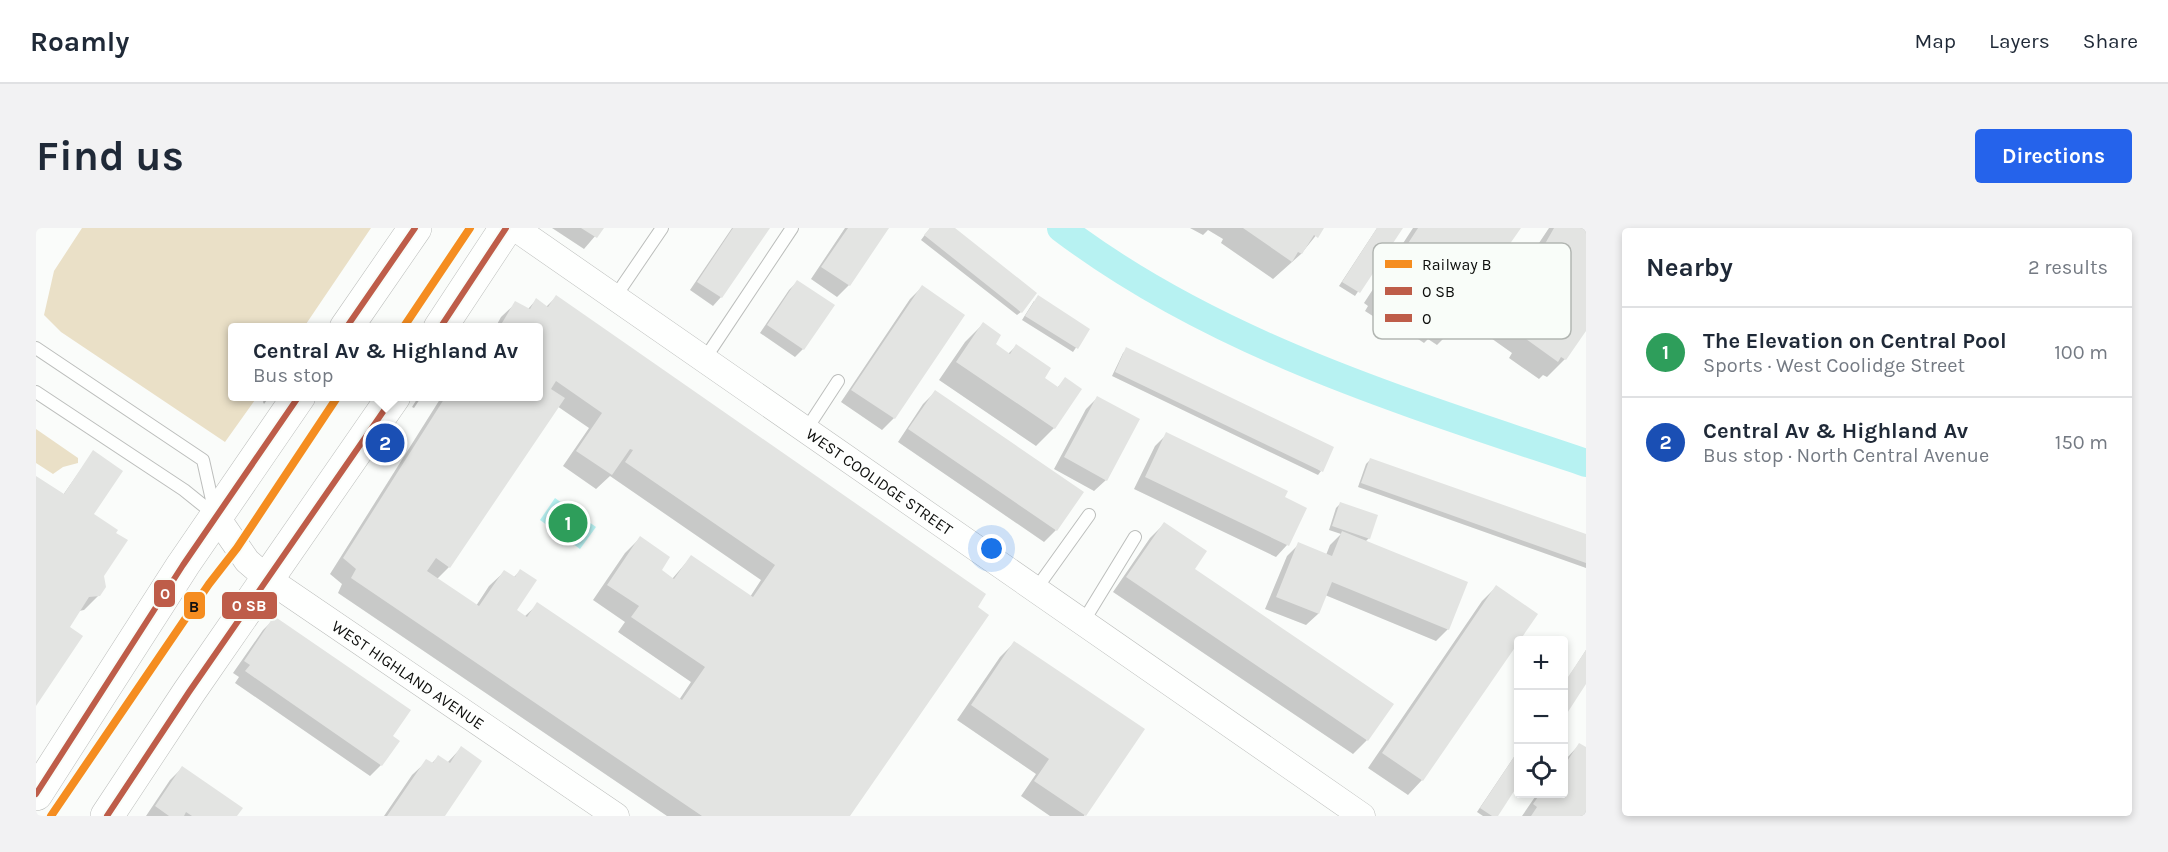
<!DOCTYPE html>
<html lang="en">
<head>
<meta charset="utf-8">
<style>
	body { margin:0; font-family:Karla,sans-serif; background:#f2f2f3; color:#1f2937 }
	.controls { position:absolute; right:18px; bottom:18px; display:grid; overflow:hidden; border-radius:6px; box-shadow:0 3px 9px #0003 }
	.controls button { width:54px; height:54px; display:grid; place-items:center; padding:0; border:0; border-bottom:2px solid #e0e1e3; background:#fff; color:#1f2937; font:30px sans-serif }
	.you { position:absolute; left:956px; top:321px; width:21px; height:21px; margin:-15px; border:4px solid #fff; border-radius:50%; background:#1a73e8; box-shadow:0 0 0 9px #1a73e833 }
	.badge { display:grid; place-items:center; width:39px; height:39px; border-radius:50%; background:#2563eb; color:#fff; font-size:20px; font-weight:700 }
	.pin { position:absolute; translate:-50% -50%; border:3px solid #fff; box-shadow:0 2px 6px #0006 }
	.popup { position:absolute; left:192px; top:95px; width:315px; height:78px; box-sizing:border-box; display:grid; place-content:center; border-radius:6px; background:#fff; filter:drop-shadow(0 2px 4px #0005); font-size:20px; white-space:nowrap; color:#747a83 }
	.popup b { font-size:22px; color:#1f2937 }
	.popup::after { content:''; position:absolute; left:50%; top:100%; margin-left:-12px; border:12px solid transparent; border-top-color:#fff }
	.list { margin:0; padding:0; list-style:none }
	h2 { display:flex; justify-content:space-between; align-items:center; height:78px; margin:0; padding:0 24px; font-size:26px }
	h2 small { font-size:20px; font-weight:400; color:#747a83 }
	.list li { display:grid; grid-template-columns:39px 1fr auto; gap:18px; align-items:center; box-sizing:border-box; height:90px; padding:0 24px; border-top:2px solid #e0e1e3 }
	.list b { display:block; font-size:22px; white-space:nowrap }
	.list p { margin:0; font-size:20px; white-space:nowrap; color:#747a83 }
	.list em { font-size:20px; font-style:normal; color:#747a83 }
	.icon { flex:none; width:33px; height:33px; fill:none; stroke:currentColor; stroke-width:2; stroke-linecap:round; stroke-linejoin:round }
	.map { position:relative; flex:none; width:1550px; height:588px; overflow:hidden; border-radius:6px }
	header { display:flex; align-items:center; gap:36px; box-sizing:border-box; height:84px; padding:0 30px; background:#fff; border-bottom:2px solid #e0e1e3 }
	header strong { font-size:28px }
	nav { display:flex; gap:33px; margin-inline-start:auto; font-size:21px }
	.intro { display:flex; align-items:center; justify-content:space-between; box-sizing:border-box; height:144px; padding:0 36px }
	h1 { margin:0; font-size:42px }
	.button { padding:15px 27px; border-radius:6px; background:#2563eb; color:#fff; font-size:21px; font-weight:700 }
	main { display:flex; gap:36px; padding:0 36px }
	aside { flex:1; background:#fff; border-radius:6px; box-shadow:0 3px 9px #0003 }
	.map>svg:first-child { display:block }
	.green { fill:#eae0c7 }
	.water { fill:#b7f2f2 }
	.shadow { fill:#0003; fill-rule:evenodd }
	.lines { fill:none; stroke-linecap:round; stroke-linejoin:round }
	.canal { stroke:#b7f2f2; stroke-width:28 }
	.building { fill:#e3e4e2; fill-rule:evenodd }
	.lane-casing { stroke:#bcbebc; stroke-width:14 }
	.street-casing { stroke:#bcbebc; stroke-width:27 }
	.primary-casing { stroke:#bcbebc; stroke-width:34 }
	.lane { stroke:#fefffe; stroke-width:12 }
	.street { stroke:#fefffe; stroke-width:26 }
	.primary { stroke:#fefffe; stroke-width:33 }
	.bus-1-casing { stroke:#f9fdf9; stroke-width:10 }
	.bus-2-casing { stroke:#f9fdf9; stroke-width:10 }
	.bus-1 { stroke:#be5d49; stroke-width:6 }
	.bus-2 { stroke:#be5d49; stroke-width:6 }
	.rail-1-casing { stroke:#f9fdf9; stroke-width:12 }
	.rail-1 { stroke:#f58d20; stroke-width:8 }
	.labels { text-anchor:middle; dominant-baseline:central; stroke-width:4.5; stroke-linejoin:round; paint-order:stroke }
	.street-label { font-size:16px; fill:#0e0f0d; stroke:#f9fdf9 }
	.key { fill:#f9fdf9; stroke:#b2b6b2; stroke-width:1.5 }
	.key-label { font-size:16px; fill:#0e0f0d }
	.line-badge { stroke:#f9fdf9; stroke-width:2 }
	.badge-label { font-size:16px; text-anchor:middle; font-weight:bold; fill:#fff }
	.pale-badge-label { font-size:16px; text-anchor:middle; font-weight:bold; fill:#111 }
</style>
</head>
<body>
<header>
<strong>Roamly</strong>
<nav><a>Map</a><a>Layers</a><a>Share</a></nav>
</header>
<div class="intro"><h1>Find us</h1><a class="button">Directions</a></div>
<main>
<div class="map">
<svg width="1550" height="588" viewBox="0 0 1550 588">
	<rect width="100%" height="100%" fill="#fafcfa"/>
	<path class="green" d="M46,0H335L268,99L196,100V168L221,169L189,214L25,104L8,87L18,43Z
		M0,201L42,230V235L27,239L17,246L0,235Z"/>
	<path class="water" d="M519,270L560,299L544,321L504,292Z"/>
	<path class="shadow" d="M516,0H566L548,21Z
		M696,0H732L685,69L677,78L654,62Z
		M809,0H851L813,57L801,69L775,51Z
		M894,0H917L985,84L981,87L885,12Z
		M1154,0H1286L1265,26L1237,51L1185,15L1187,11L1172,2L1167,7Z
		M1341,0H1365L1319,68L1303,58Z
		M1377,0H1483L1463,29L1438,56L1419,99L1401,117L1392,111L1388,115L1364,99L1360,103L1329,83L1332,78L1328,75Z
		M1513,0H1550V101L1529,131L1511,149L1507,147L1503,151L1473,130L1476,125L1452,108L1455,104L1445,97L1472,60L1485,47L1495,32L1493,30Z
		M761,54L767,121L759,129L724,105L753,62Z
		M886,59L927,87L858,190L846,202L805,174L874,71Z
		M520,69L948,366L812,588H631L302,365L306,356L294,346L406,168H502V100H459L465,89L480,75L492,81L500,72L510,79ZM521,178L553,200L527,238L560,261L574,248L725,352L714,369L655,329L636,351L624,342L604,310L589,325L557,372L589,394L582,404L655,454L643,472L502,376L488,389L479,382L484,343L477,350L468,344L453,358L440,378L401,351L413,339Z
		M998,73L1052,102L1037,124L986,92Z
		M947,96L958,116L972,126L980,118L1006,150L1021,160L1029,151L1018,200L1000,218L903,152L929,114Z
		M1091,121L1285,243L1282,247L1076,148L1087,125Z
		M899,164L1020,302L1008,314L862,214L887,176Z
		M230,168H234L228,176L227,174Z
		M383,168H386L378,180L376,179Z
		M1062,169L1070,252L1058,263L1018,241L1050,181Z
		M1131,206L1269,281L1251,317L1240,329L1098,261L1119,218Z
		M57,224L56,286L66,348L63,367L48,382L43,383L32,400L0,475V249L27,267Z
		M1334,232L1550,308V340L1322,259L1330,236Z
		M1304,276L1333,310L1329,314L1412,401L1400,413L1289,367L1282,386L1270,397L1229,381L1251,328L1263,316L1290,327L1294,317L1305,306L1293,302L1300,280Z
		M1128,296L1157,341L1331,512L1317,526L1077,364L1114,310Z
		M1460,359L1386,552L1372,567L1332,540L1446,373Z
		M239,390L345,537L334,548L199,455L203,449L197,445L227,402Z
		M978,415L1107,501L1048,588H1014L985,568L1000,546L921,492L964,429Z
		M1550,422V453L1528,487V456Z
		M1543,517L1550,521V588H1486L1501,566H1528V533Z
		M425,520L407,588H348L376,547L391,533L395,536L402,529L411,535Z
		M1482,523V554L1460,588H1447L1441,584Z
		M146,540L199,588H110L134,552Z"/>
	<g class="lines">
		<path class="canal" d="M1025,0C1179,117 1369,174 1550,235"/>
	</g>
	<path class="building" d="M545,0H568L561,10Z
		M697,0H734L686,70L661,54Z
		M812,0H853L814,58L785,39Z
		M894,0H919L1001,65L986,85L888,7Z
		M1207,0H1288L1282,10L1278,7L1266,26L1262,24L1256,34Z
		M1341,0H1367L1324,65L1306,54Z
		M1382,0H1485L1464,30L1462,29L1452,44L1448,42L1439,55L1445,59L1420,100L1410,94L1407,98L1382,81L1379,86L1346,64L1349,60L1345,57Z
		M1518,0H1550V103L1530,132L1525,129L1522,134L1490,111L1493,106L1469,89L1472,85L1462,79L1490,40L1496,44L1505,30L1502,28Z
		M761,52L799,77L768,122L731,97Z
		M886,57L929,87L859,191L815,162Z
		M520,67L950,366L942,379L953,387L814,588H666L315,350L320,341L307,330L410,168H502V100H463L479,73L494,81L500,70L512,79ZM520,153L566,185L540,223L576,247L594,221L597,222L589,234L739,337L717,369L655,327L638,351L626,342L634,329L604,308L571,357L603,378L595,389L669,439L646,472L501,374L491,389L481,382L501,352L484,341L479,349L468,342L443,378L391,343L400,330L414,340L529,170L515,161Z
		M1002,67L1054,101L1042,121L989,88Z
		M947,94L965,107L960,116L974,126L980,116L1015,140L1009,150L1022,159L1029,149L1046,161L1019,201L920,134Z
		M1090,119L1298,219L1287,244L1079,144Z
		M899,162L1048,264L1021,303L872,201Z
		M1061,168L1104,191L1071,253L1028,229Z
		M1130,204L1252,263L1249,269L1271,280L1253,318L1109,249Z
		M57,222L87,243L58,286L82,302L80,305L92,312L68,348L70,359L64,368L53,369L34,399L47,408L0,478V248L28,266Z
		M1334,230L1550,306V335L1325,255Z
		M1304,274L1342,287L1334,311L1296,298Z
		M1128,294L1171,323L1159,341L1358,476L1332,513L1090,349Z
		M1306,303L1432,354L1413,402L1296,354L1283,386L1240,369L1262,314L1296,328Z
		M1460,357L1502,386L1387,553L1346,525Z
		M238,388L375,482L357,508L364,513L346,538L209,443L214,437L208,433Z
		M978,413L1109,501L1050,588L998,553L1013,531L935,477Z
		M1550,422V456L1528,490V455Z
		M1543,515L1550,519V588H1495L1501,579L1497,576L1504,566H1528V538Z
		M425,518L446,533L409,588H351L390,531L397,535L402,527L414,535Z
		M1482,523V557L1462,588H1456L1444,580Z
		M146,538L207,580L201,588H156L150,584L148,588H133L119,578Z"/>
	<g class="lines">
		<defs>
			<path id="lane" d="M579,69L626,0
				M0,120L167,232L178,281
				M668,132L756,0
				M0,164L148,262L179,287
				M770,202L802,153
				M1000,361L1053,287
				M1047,394L1099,309"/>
			<g id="street">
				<path id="s1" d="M479,0L1326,588"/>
				<path id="s2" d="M180,288L211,333L232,351L580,588"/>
			</g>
			<path id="primary" d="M310,100L379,0
				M404,100L470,0
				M0,566L147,337L263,168
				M71,588L153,464L358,168"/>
		</defs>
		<use href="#lane" class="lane-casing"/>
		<use href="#street" class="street-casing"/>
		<use href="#primary" class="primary-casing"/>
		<use href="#lane" class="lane"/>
		<use href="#street" class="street"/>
		<use href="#primary" class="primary"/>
		<defs>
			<path id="bus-1" d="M404,100L470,0
				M71,588L153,464L358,168"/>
			<path id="bus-2" d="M310,100L379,0
				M0,566L147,337L263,168"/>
		</defs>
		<use href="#bus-1" class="bus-1-casing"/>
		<use href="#bus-2" class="bus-2-casing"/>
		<use href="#bus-1" class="bus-1"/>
		<use href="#bus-2" class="bus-2"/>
		<defs>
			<path id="rail-1" d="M367,100L434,0
				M15,588L173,356L201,320L302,168"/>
		</defs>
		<use href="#rail-1" class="rail-1-casing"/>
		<use href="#rail-1" class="rail-1"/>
	</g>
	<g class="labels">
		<g class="street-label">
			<text stroke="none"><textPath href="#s1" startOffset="444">WEST COOLIDGE STREET</textPath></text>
			<text stroke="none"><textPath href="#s2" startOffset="252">WEST HIGHLAND AVENUE</textPath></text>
		</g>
	</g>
	<rect x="1337" y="15" width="198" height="96" rx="9" class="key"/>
	<rect x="1349" y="32" width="27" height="8" fill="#f58d20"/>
	<rect x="1349" y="59" width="27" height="8" fill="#be5d49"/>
	<rect x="1349" y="86" width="27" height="8" fill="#be5d49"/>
	<g class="key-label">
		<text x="1386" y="42">Railway B</text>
		<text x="1386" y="69">0 SB</text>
		<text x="1386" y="96">0</text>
	</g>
	<g class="line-badge">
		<rect x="117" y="351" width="23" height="29" rx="6" fill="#be5d49"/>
		<rect x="185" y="363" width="57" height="29" rx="6" fill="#be5d49"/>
		<rect x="147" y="363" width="23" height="29" rx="6" fill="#f58d20"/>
	</g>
	<g class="badge-label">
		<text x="129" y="371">0</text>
		<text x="213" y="383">0 SB</text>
	</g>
	<g class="pale-badge-label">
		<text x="158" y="384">B</text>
	</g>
</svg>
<div class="controls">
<button>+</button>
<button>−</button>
<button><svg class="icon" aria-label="locate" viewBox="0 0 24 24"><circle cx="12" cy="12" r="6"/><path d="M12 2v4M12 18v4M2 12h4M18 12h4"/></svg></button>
</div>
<div class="you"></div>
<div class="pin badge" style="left:532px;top:295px;background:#2e9e5b">1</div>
<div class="pin badge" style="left:349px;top:215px;background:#1a4fb4">2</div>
<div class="popup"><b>Central Av &amp; Highland Av</b>Bus stop</div>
</div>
<aside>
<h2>Nearby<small>2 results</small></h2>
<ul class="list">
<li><span class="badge" style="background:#2e9e5b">1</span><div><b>The Elevation on Central Pool</b><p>Sports · West Coolidge Street</p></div><em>100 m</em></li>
<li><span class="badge" style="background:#1a4fb4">2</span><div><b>Central Av &amp; Highland Av</b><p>Bus stop · North Central Avenue</p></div><em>150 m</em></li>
</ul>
</aside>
</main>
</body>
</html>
